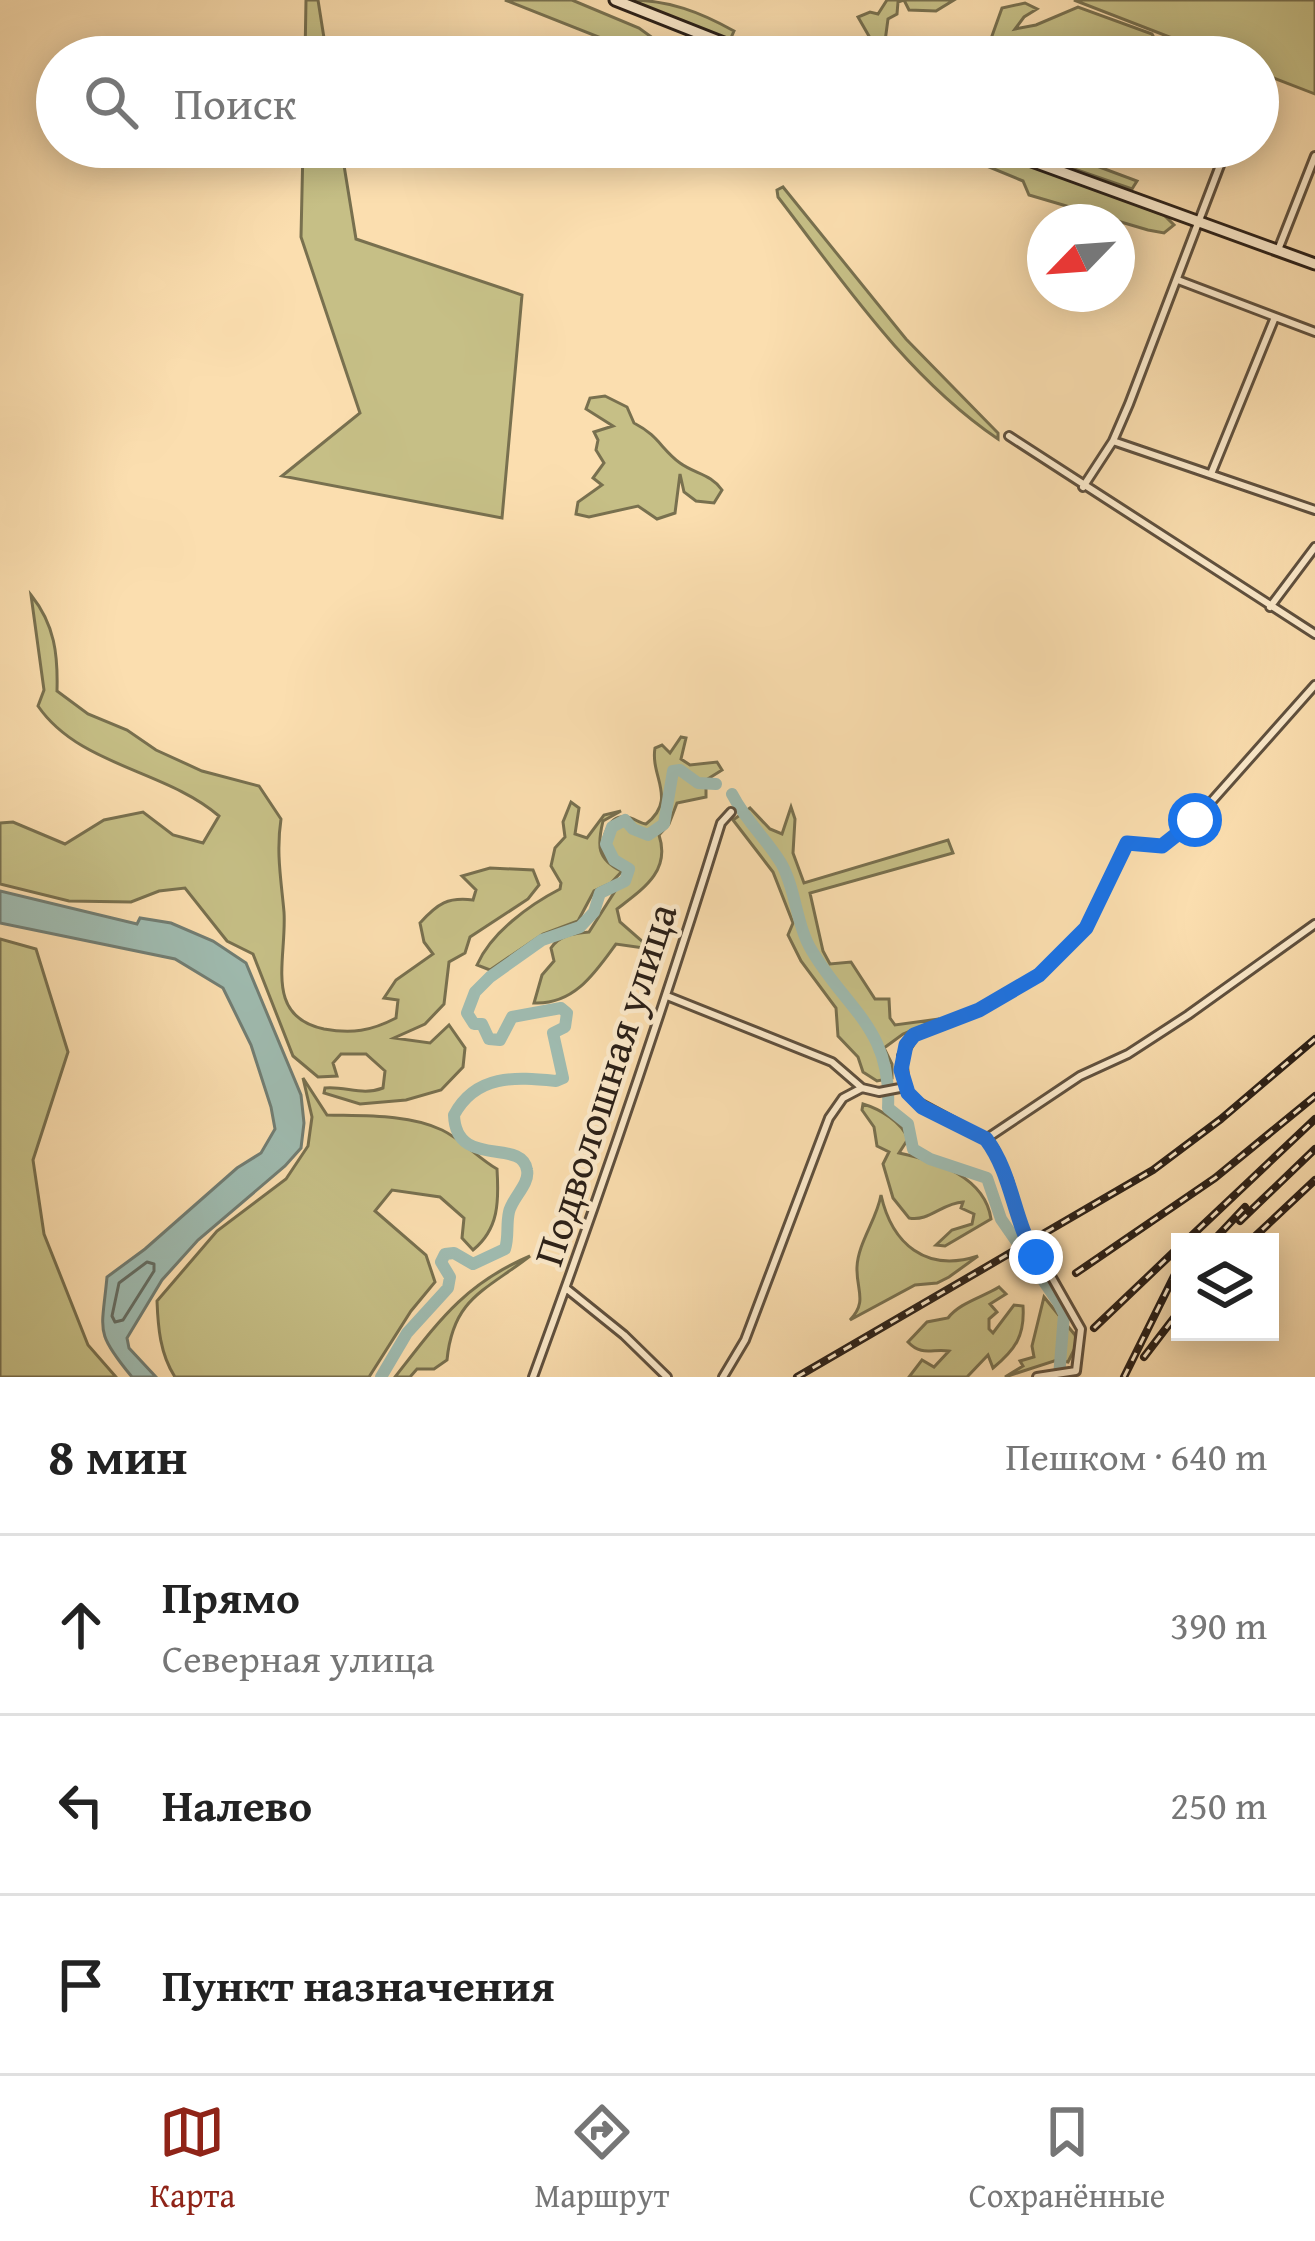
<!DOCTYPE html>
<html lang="ru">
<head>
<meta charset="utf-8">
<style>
	body { margin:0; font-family:"Gentium Book Plus",serif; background:#f6f6f6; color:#222 }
	.controls { position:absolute; right:36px; bottom:36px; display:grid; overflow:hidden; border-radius:0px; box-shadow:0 6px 30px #0003 }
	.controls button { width:108px; height:108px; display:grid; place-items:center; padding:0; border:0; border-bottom:3px solid #e0e0e0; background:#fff; color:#222; font:60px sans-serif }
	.compass { position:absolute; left:1027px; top:204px; width:108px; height:108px; border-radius:50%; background:#fff; box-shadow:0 6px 30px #0003; rotate:245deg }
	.stop { position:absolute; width:36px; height:36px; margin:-27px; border:9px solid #1a73e8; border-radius:50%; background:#fff }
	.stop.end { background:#1a73e8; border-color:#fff; box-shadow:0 3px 12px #0008 }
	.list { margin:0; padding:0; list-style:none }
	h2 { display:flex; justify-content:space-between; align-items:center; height:156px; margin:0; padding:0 48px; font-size:51px }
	h2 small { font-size:39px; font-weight:400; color:#767676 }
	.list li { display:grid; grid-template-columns:78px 1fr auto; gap:36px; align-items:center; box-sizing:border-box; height:180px; padding:0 48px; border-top:3px solid #e0e0e0 }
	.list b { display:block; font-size:45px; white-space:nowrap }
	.list p { margin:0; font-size:39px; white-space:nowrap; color:#767676 }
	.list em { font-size:39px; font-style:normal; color:#767676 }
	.icon { flex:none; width:66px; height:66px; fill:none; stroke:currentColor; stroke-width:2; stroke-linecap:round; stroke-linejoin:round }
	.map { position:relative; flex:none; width:1315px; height:1377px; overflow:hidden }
	.search { position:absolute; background:#fff; box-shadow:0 6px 30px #0003; left:36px; right:36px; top:36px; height:132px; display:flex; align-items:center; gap:30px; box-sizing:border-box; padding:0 42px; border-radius:66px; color:#767676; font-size:45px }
	.sheet { height:696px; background:#fff }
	nav { display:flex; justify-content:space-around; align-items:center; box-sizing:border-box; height:168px; border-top:3px solid #e0e0e0; background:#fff; font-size:33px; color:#767676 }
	nav a { display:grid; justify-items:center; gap:6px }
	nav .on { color:#8f2418 }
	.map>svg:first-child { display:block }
	.green { fill:#c6bf86; stroke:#78704f; stroke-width:3 }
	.water { fill:#9fbbb0; stroke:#717d73; stroke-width:3 }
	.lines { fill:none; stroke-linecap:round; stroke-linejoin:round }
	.shore { stroke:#656e64; stroke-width:3 }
	.river { stroke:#9fbbb0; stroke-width:12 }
	.street-casing { stroke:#5f503e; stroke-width:12 }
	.secondary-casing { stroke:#2b2018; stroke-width:15 }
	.street { stroke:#fceacb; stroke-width:6 }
	.secondary { stroke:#fceacb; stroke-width:9 }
	.rail-casing { stroke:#2b2018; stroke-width:8 }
	.rail { stroke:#fceacb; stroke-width:3; stroke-dasharray:9; stroke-linecap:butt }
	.route { stroke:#1a73e8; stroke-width:15 }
	.labels { text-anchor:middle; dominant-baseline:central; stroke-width:9; stroke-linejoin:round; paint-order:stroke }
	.street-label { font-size:42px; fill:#2b2018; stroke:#fceacb }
</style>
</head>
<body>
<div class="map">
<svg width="1315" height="1377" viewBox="0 0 1315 1377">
	<rect width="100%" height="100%" fill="#fbdeaf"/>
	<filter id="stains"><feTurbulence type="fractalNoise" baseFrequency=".00167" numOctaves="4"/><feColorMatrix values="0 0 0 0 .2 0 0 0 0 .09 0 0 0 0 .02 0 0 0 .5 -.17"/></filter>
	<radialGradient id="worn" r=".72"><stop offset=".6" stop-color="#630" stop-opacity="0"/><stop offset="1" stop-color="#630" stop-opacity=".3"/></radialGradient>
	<path class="green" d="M306,0H318L327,57H305Z
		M505,0H572L639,28L679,57H649Z
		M629,0C669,0 700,12 734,31L730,40Z
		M887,0H954L936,11L909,10L904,0L898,2L897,14L888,19L884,49L877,50L858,17L870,12L878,14Z
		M1074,0H1315V94L1258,72V57H1221Z
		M1025,3L1037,9L1024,17L1015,29L1036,25L1078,7L1152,34L1164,57H994L988,47L1002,8Z
		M303,147H341L356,239L522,295L502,518L282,476L360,413L301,237Z
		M893,147H983L1164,215L1174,225L1164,233L1148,230L1029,195L1023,181L965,157L950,166Z
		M1011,147H1046L1137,181L1132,189Z
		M783,187L906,339L998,433V439C907,377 844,283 778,197L777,190Z
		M605,396L627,407L634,423C659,436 661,449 680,463C695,474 711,474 722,490L714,503L696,501L684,492L680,474L675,513L657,519L638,506L589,517L576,514L578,502L602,485L593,478L604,463L596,450L598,440L594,432L613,426L586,409L590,398Z
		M31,595C55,625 58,655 57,691L88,714L127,730L156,750L202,771L259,786L281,819C276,852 281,879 284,912C287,959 263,1016 324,1029C352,1034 371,1031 396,1018L398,1000L384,998L396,980L433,954L424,942L420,923C438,903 448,897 473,900L476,890L462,876L490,868L533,870L539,885L528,899L470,937L465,953L449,962L444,1004L425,1024L394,1038L430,1043L449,1025L465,1048L463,1067L441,1090L406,1100L360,1104L324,1093L325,1088C346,1086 362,1096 383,1088L385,1071L366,1054H341L333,1063L337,1076L318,1077L293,1056L253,954L227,941L185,888L159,891L131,902L69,901L0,884V823L13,822L65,844L104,820L143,812L173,835L203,843L219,816C166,770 79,766 38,706L44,690Z
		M681,737L686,738L681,759L690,765L717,762L722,770L706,780V797L677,803L669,824L659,835C671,871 643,889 617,909L620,922L651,949L616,944C595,973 574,1005 534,1003L542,975L554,961L551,948C560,934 574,934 589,932L624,877L623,870L611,883L594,891L578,921L543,934L490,970L477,965C491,933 529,905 560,889L561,883L551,866L555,848L565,837L563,822L571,802L579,808L575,834L587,838L604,815L621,811L603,821C597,846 597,859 621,871L604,854C601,840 607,814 627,817C634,818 639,823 646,824C678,799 650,777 655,748L662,745L670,753Z
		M791,807L795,819L793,853L804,883L948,840L953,853L810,893L823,951L830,964L851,962L875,999H889L890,1018L895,1025L939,1019L903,1034L884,1048L892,1064V1078L877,1081L863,1072L858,1057L838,1036L836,1008L801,961L788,935L793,923L773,872L733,820L750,808L770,829L782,834Z
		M0,939L36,949L68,1052L33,1160L44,1234L88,1345L116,1377H0Z
		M303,1078L327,1115C363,1116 409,1114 442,1130C461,1139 478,1158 497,1169C499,1201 499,1229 473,1250L462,1238L464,1218L440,1197L392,1190L375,1211L426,1255L435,1282L411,1311L369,1377H175C160,1354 158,1327 157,1301L217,1231L286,1179L308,1146L312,1117Z
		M863,1104C880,1109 902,1122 908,1139L899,1153C937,1161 985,1177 991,1219L945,1246L936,1245L952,1230L972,1224L974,1214L961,1208L963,1202C942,1203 929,1222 909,1218L893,1198L883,1164L889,1152L877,1146L874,1127L862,1110Z
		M881,1195C892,1244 926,1273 978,1256L949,1277L937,1283L915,1285L850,1320C868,1301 856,1290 857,1267C858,1243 877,1219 881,1195Z
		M530,1256C485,1291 453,1298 447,1360L434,1369H417L410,1377H395C438,1322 464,1284 530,1256Z
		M999,1287L1006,1294L990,1304L997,1312L989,1319V1329L993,1333L1014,1305L1023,1306C1025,1336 1015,1350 993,1368L988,1355L967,1377H909L922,1360L934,1367L949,1351C933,1348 922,1357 908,1342L927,1322L948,1318C959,1303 983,1297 999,1287Z
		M1044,1297L1075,1335L1077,1344L1068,1362L1057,1360L1005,1377L1023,1366L1020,1361L1034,1357L1032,1346Z"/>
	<path class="water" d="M0,891L137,924L140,918L171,923L213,941L246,963L301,1095L304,1123L301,1148L285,1166L198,1240L162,1280L127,1338L129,1348L156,1377H132C94,1331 102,1332 107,1277L145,1249L237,1168L261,1153L275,1129L271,1107L251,1045L223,988L175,959L0,923Z"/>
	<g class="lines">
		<path class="shore" d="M147,1262L154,1264V1271L123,1320L115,1322L112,1316L119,1283Z"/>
		<path class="river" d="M732,794C747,823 766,838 781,863C796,889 796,925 812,951C847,1010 892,1029 888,1108L908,1124L913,1149L930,1159L987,1178L1001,1219L1058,1302L1064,1314L1059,1377
			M381,1377L407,1333L448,1288L450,1277L441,1262L445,1254L454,1253L473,1264L505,1249C509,1237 506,1225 509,1212C512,1198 530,1184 527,1170C522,1137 456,1170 454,1115C476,1074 515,1077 556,1081L563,1078L553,1033L565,1027L567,1013L561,1008L512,1017L500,1040L489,1039L482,1024H474L467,1013L475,992L490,977L542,940L580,927L594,912L600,893L625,881L629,869L614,860L606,844L612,827L625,820L633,829L648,835L664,824L673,771L680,770L698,783L716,784"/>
		<defs>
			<path id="street" d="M1278,250L1315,156
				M1178,280L1315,332
				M1009,436L1315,634
				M1113,441L1315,510
				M1211,474L1275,317
				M1083,487L1113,441L1129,404L1227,147
				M1270,607L1315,547
				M667,996L832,1062L862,1088L843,1098L829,1118L745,1340L723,1377
				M862,1088L879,1092L905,1087
				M986,1139L1080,1076L1128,1054L1188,1015L1315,924
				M567,1289L624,1335L667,1377
				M533,1377C600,1194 663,1010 721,823L731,812
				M1037,1377L1076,1371L1081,1329L1047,1269L1026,1241L1008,1180L994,1149L986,1139L914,1100L905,1087L902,1056L914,1035L979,1010L1039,975L1086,928L1127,843L1162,846L1195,820L1315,685"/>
			<path id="secondary" d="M615,0L759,57
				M993,147L1315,264"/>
		</defs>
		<use href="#street" class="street-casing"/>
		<use href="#secondary" class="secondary-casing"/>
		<use href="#street" class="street"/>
		<use href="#secondary" class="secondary"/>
		<defs>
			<path id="rail" d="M1240,1221L1315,1149
				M1185,1242L1315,1119
				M1212,1242L1245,1207
				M1249,1242L1315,1180
				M1076,1273L1215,1178L1315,1096
				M1094,1328L1180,1246
				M1144,1357L1180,1310
				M797,1377L1153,1170L1221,1119L1315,1039
				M1124,1377L1180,1264"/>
		</defs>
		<use href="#rail" class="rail-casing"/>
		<use href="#rail" class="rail"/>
	</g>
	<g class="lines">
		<path class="route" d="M1036,1257C1013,1220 1013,1175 986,1139L922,1107L908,1093L901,1070L906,1045L914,1035L979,1010L1039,975L1086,928L1127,843L1162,846L1195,820"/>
	</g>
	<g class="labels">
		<g class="street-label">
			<text transform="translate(604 1084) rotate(-72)">Подволошная улица</text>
		</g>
	</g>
	<rect width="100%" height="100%" filter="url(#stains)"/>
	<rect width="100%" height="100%" fill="url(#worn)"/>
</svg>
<div class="controls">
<button><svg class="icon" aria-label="layers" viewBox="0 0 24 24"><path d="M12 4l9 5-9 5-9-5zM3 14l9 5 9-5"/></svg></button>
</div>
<svg class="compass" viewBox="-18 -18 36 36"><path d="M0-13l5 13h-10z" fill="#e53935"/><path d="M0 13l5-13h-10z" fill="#767676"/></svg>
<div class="stop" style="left:1195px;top:820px"></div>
<div class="stop end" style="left:1036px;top:1257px"></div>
<div class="search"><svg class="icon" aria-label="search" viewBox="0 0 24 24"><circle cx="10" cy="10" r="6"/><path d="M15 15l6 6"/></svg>Поиск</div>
</div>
<section class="sheet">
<h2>8 мин<small>Пешком · 640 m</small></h2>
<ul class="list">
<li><svg class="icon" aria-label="ahead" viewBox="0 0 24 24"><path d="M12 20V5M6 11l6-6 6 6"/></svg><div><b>Прямо</b><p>Северная улица</p></div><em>390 m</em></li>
<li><svg class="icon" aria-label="left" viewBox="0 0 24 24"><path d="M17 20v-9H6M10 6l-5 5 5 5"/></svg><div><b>Налево</b></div><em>250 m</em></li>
<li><svg class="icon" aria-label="arrive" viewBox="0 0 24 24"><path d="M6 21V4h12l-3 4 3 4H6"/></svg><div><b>Пункт назначения</b></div></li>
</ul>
</section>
<nav>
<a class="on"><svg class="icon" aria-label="map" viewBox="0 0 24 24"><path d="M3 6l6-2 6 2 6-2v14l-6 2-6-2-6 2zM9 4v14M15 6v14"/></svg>Карта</a>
<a><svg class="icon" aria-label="directions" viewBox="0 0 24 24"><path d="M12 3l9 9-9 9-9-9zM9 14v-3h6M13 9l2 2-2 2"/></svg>Маршрут</a>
<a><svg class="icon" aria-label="saved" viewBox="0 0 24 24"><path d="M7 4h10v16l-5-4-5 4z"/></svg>Сохранённые</a>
</nav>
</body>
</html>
